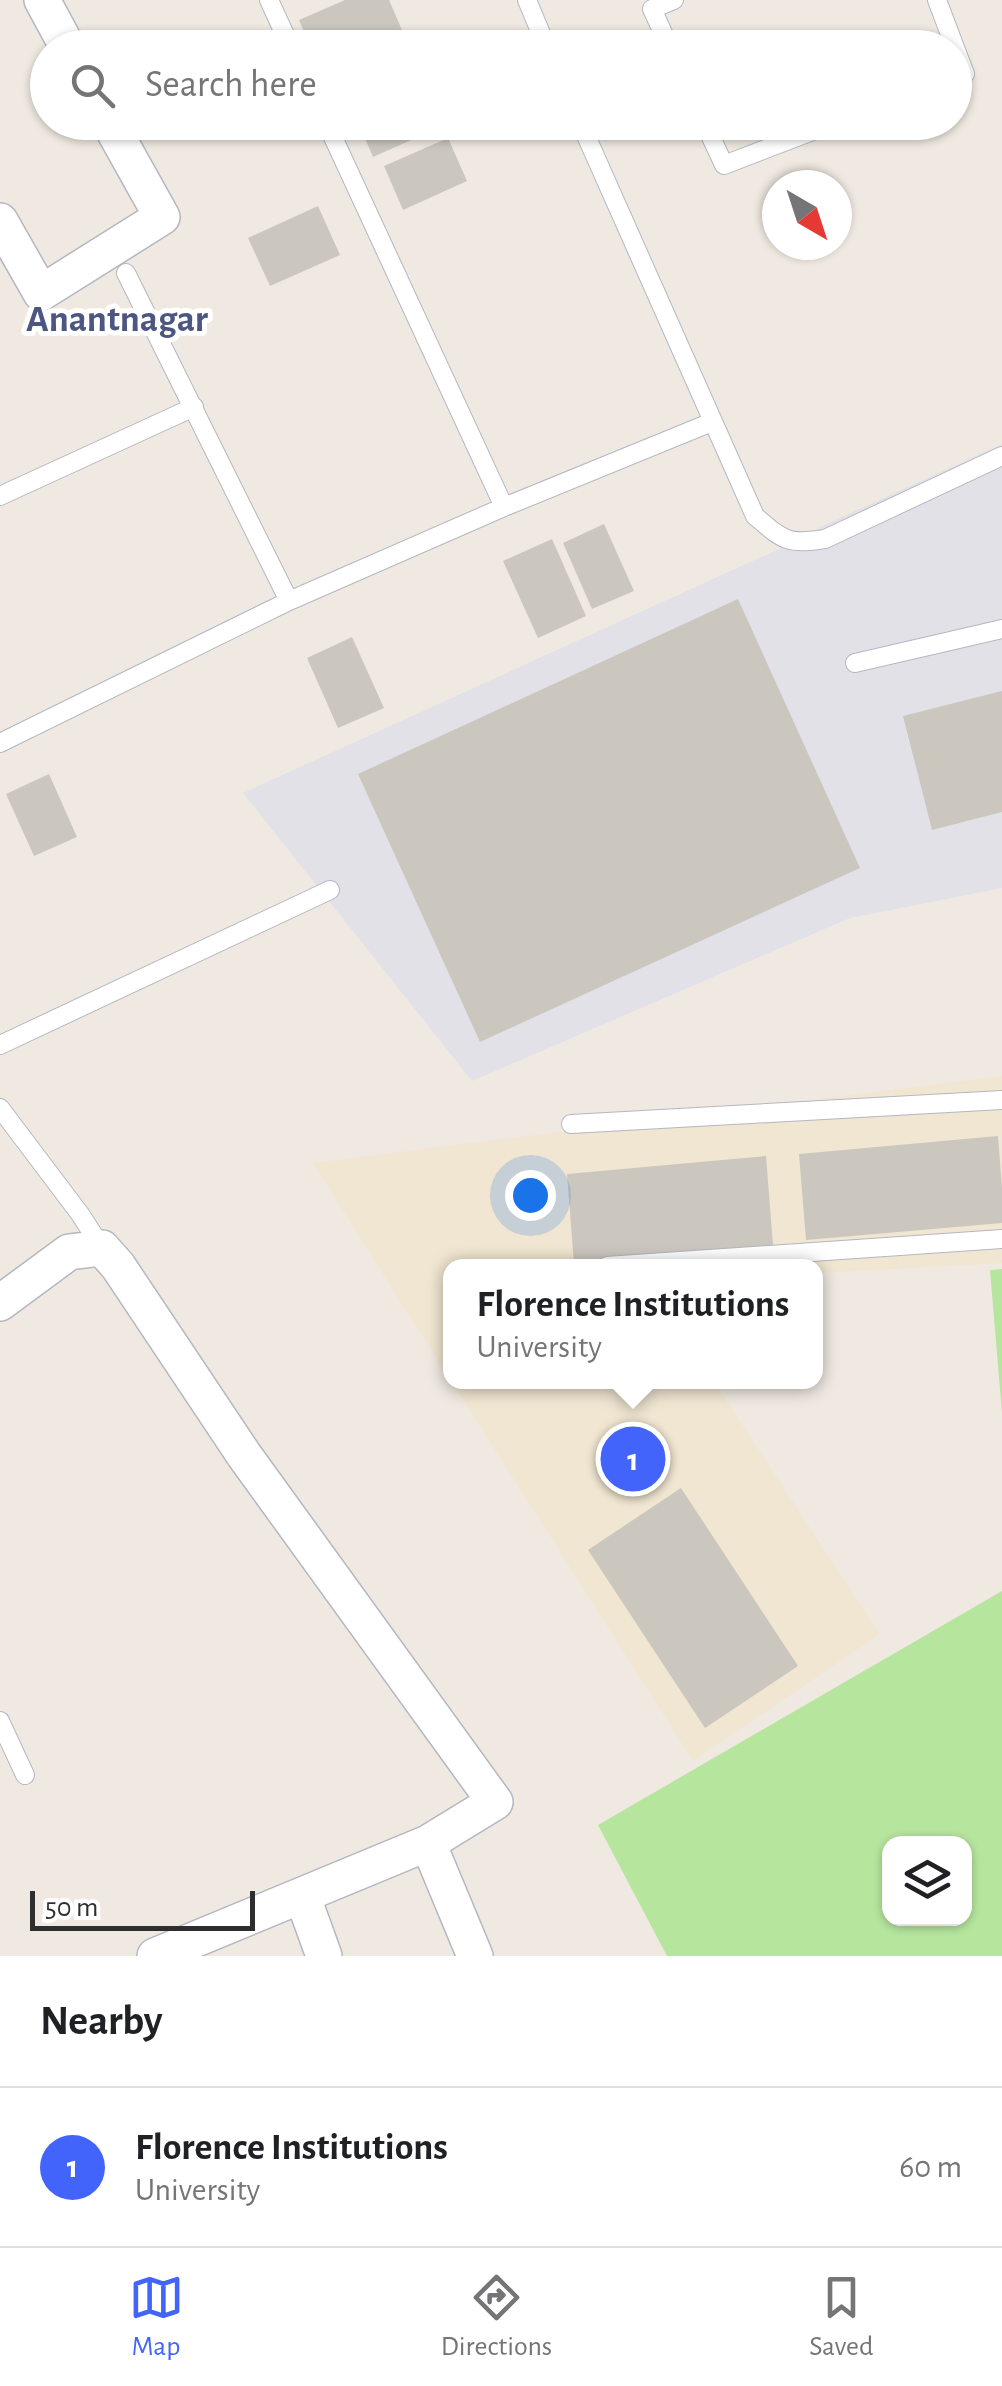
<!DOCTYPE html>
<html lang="en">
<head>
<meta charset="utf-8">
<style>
	body { margin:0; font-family:"Alegreya Sans",sans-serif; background:#f6f6f6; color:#202124 }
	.controls { position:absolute; right:30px; bottom:30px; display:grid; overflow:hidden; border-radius:20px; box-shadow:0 2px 8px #0004 }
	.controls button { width:90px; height:90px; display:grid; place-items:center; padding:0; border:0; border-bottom:2px solid #e0e0e0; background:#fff; color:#202124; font:50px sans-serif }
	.compass { position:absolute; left:762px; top:170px; width:90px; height:90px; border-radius:50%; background:#fff; box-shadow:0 2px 8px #0004; rotate:141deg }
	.scale { position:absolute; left:30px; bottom:25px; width:225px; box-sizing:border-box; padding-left:10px; border:5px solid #2e2e2e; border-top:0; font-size:28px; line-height:35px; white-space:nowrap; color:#2e2e2e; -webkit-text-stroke:8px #fff; paint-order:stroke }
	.you { position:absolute; left:530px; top:1195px; width:35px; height:35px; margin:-25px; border:8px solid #fff; border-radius:50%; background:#1a73e8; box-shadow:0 0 0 15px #1a73e833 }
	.badge { display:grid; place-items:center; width:65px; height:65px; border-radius:50%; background:#4264fb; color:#fff; font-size:32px; font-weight:700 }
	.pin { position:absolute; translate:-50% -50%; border:5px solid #fff; box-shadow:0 2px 10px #0006 }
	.popup { position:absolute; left:443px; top:1259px; width:380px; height:130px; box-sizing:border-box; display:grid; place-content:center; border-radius:20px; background:#fff; filter:drop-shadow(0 2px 8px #0005); font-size:32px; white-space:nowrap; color:#757577 }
	.popup b { font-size:38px; color:#202124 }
	.popup::after { content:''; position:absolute; left:50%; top:100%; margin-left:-20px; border:20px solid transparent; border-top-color:#fff }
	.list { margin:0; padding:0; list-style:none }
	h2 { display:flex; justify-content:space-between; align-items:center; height:130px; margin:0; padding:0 40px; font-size:42px }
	h2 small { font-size:32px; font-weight:400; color:#757577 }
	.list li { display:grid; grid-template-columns:65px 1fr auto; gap:30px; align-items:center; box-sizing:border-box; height:160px; padding:0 40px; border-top:2px solid #e0e0e0 }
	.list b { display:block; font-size:38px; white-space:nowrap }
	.list p { margin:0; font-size:32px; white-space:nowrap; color:#757577 }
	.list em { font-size:32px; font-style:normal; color:#757577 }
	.icon { flex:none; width:55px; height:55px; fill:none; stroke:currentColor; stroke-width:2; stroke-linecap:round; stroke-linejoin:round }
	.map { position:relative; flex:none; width:1002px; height:1956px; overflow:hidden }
	.search { position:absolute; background:#fff; box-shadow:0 2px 8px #0004; left:30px; right:30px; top:30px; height:110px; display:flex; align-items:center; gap:25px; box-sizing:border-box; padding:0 35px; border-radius:55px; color:#757577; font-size:38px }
	.sheet { height:290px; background:#fff }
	nav { display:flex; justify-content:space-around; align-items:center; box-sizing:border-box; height:140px; border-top:2px solid #e0e0e0; background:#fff; font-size:28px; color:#757577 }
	nav a { display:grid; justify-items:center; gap:5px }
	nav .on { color:#4264fb }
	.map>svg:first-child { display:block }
	.industrial { fill:#e3e1e8 }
	.education { fill:#f0e6d1 }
	.green { fill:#b6e59e; fill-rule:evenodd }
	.building { fill:#cbc7bf }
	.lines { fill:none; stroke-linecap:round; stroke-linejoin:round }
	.lane-casing { stroke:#b4b7c1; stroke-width:20 }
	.street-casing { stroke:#b4b7c1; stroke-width:38 }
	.lane { stroke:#fff; stroke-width:18 }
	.street { stroke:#fff; stroke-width:35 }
	.labels { text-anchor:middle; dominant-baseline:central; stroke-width:10; stroke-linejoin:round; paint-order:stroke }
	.neighbourhood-label { font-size:38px; font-weight:bold; fill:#4d5680; stroke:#fff }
</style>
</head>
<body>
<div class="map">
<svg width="1002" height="1956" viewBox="0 0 1002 1956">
	<rect width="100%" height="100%" fill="#efe9e1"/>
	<path class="industrial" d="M1002,444V888L850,918L472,1081L243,793L792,543L822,526Z"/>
	<path class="education" d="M1002,1076V1263L816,1273V1266H450V1380L313,1163Z
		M452,1382H714L880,1634L693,1761Z"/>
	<path class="green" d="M1002,1269V1413L990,1270Z
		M1002,1591V1956H667L598,1825ZM890,1844H964V1918H890Z"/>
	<path class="building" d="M345,0H389L405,37L381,48H311L299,20Z
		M358,122H444L445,125L373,157Z
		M448,138L467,181L403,210L384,166Z
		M318,206L340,255L270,286L248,238Z
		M604,524L634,591L592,609L563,543Z
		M552,539L586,616L538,638L503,561Z
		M738,599L860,868L480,1042L358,774Z
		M352,637L384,708L338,728L307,658Z
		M1002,691V812L932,830L903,716Z
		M49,774L77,837L34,856L6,794Z
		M998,1136L1002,1188V1223L806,1240L799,1154Z
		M766,1156L773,1245L574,1263L567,1174Z
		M681,1488L798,1666L705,1728L588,1550Z"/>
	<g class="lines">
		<defs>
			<path id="lane" d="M269,0L291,48
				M527,0L547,48
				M937,0L965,74L954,77
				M670,48L652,9L674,0
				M326,122L504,507
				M580,122L755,516C783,540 787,545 825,539L1002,456
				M704,122L724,165L836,122
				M126,273L289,601
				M0,496L194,407
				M855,663L1002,629
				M0,743L289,601L504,507L712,422
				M0,1045L330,890
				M0,1108L80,1214L102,1248
				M571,1124L1002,1100
				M607,1266L1002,1239
				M0,1721L25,1775"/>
			<path id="street" d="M42,0L68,48
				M0,221L41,293L162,217L109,122
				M0,1303L69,1252L102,1248L118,1266L244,1455L495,1802L428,1843
				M302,1895L324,1956
				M155,1956L428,1843L475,1956"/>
		</defs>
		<use href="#lane" class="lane-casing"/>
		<use href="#street" class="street-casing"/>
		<use href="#lane" class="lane"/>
		<use href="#street" class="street"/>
	</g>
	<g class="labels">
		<g class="neighbourhood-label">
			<text x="117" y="320">Anantnagar</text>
		</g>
	</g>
</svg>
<div class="controls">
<button><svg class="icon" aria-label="layers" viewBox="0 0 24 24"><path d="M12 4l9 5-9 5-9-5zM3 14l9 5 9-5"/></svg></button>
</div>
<svg class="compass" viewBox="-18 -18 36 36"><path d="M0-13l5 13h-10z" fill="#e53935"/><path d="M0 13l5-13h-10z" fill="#757577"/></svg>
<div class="scale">50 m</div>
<div class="you"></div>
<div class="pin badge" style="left:633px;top:1459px">1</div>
<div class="popup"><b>Florence Institutions</b>University</div>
<div class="search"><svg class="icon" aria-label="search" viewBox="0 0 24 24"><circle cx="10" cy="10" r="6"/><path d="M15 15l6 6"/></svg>Search here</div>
</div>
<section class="sheet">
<h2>Nearby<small></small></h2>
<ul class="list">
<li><span class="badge">1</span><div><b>Florence Institutions</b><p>University</p></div><em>60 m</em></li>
</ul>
</section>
<nav>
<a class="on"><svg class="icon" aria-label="map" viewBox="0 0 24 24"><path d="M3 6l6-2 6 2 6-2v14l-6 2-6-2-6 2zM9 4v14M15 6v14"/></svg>Map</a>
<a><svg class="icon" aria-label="directions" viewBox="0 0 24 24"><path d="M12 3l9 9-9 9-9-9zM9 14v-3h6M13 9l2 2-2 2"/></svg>Directions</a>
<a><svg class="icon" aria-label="saved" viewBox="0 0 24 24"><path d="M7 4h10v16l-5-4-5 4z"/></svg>Saved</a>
</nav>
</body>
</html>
